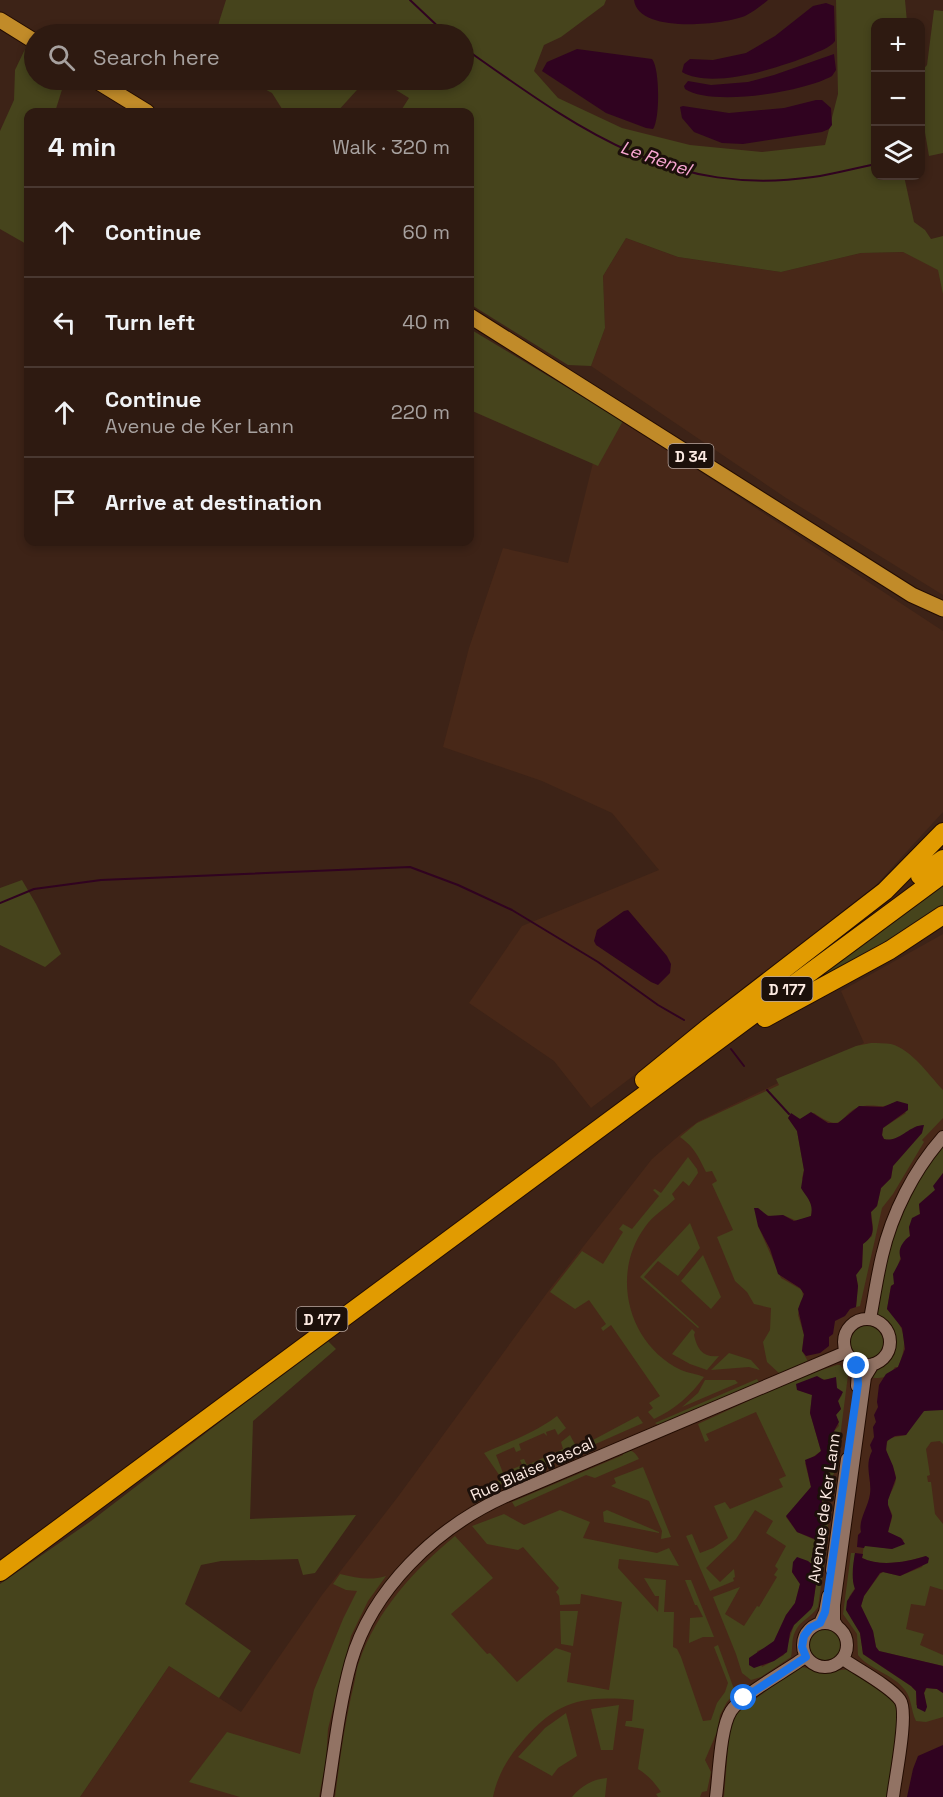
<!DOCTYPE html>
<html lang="en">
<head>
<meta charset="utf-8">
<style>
	body { margin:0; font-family:"Space Grotesk",sans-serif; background:#3a271f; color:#f1f3f6 }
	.controls { position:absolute; right:18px; top:18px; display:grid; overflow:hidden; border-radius:12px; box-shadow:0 3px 9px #0003 }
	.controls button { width:54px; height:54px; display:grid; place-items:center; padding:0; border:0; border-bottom:2px solid #493831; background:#2e1a11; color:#f1f3f6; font:30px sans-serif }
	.stop { position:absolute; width:18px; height:18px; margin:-14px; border:4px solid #1a73e8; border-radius:50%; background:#fff }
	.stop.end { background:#1a73e8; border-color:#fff; box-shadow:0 2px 6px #0008 }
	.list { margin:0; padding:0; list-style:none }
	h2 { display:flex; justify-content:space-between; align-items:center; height:78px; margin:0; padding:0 24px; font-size:26px }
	h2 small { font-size:20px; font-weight:400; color:#a7a19f }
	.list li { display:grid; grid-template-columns:39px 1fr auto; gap:18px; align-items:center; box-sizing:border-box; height:90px; padding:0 24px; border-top:2px solid #493831 }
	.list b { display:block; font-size:22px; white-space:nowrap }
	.list p { margin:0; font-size:20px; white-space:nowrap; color:#a7a19f }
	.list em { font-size:20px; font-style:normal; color:#a7a19f }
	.icon { flex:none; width:33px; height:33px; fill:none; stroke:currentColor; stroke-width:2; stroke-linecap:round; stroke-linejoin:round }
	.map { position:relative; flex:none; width:943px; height:1797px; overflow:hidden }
	.search { position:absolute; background:#2e1a11; box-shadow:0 3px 9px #0003; left:24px; top:24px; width:450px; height:66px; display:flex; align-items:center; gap:15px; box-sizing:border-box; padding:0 21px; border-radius:33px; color:#a7a19f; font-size:22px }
	.panel { position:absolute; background:#2e1a11; box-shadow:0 3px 9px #0003; left:24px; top:108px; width:450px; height:438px; border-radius:12px }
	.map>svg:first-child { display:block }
	.built { fill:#482818 }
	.green { fill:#46441c }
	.water { fill:#300320 }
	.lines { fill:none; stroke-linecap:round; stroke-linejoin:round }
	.stream { stroke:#300320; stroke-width:2 }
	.minor-casing { stroke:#230c02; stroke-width:14 }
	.major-casing { stroke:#230c02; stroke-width:17 }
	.highway-casing { stroke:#230c02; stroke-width:20 }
	.minor { stroke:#927364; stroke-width:12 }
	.major { stroke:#c18b29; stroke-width:15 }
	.highway { stroke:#e19b01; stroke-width:18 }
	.route { stroke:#1a73e8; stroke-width:8 }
	.labels { text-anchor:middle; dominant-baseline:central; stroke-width:6; stroke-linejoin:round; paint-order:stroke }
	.shield { fill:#1c100a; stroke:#baa9a2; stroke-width:1.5 }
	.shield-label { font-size:15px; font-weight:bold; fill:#fdebe3 }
	.street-label { font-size:16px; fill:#fdebe3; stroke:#1c100a }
	.water-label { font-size:18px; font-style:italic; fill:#faa7d3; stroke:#1c100a }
</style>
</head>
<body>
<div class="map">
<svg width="943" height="1797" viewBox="0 0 943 1797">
	<rect width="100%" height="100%" fill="#3d2317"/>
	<path class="built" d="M626,238L678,257L781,272L861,253L903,252L938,269L943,266V595L786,498L591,366L605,328L603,276Z
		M623,421L943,631V812L876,885L844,916L591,1108L554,1061L469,1003L522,926L659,870L612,813L542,781L443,747L469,648L503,548L568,563L593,463L598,465Z
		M943,934V1797H80L169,1666L241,1712L322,1595L397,1498L550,1289L652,1159L682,1133L699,1121L780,1082L812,1065L864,1043L841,991Z"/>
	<path class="green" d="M226,0H606L604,5L561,37L544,45L534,71L558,98L622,128L690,145L762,152L825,145L838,94L836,0H905L907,22H876V176H904L914,222L925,230L931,239L943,236V294L938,270L903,252L861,253L781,272L678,257L626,238L603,276L605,328L591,366L568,365L470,304V112H400L409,98L380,80H464V34H217L219,22Z
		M934,10L943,11V153L929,156L922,115L920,73L927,65Z
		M27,45L34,50V80H65L55,112H28V209L24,226L28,230V245L0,229V131L14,100L15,70Z
		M248,80H366L337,112H284L272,93Z
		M470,329L623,421L598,466L470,410Z
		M22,880L36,904L61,954L45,967L0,945V888Z
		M943,883V908L928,919L790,995Z
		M871,1043C877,1043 885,1043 891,1044C912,1050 928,1074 943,1090V1118L922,1140L924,1142L893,1194L882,1208L860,1306L856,1307L858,1286L856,1275L862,1267L863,1244L872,1236L873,1227L871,1212L877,1206L881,1188L891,1178L893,1166L922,1133L889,1140L884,1139L882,1136L883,1128L906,1113L893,1103C883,1109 875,1104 864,1106C838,1110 848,1137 814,1113L800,1119L788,1118L797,1131L804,1170L802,1178L812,1208L811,1216L797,1221L783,1215L773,1217L764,1214L758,1226L781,1278L802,1290L803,1297L800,1303L798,1315L804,1335L802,1351L809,1363L781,1375L767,1362L763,1342L770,1330L771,1308L754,1304L747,1292L735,1281L717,1237L733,1230L712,1184L717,1181L712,1171L706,1172C698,1156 695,1148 680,1137L697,1123L779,1085L776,1079L856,1046Z
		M943,1142V1173L935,1190L919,1204L920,1214L916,1216L909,1227L910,1236L906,1239C902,1254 896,1268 894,1284L891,1286L887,1309C905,1326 909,1343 898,1367H895C887,1379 881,1379 868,1377C873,1369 879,1366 886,1359C901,1344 887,1328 877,1316L886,1255L908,1195Z
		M688,1157L697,1169L698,1173L689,1186L683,1181L672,1194L675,1199C665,1209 653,1215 645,1227C610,1274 628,1345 681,1370C688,1373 697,1374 704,1377C691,1395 674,1410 654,1419L648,1412L653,1408L649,1403L660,1396L611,1325L603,1331L601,1328L606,1324L589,1300L575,1309L550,1292L582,1251L603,1264L623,1232L619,1229L623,1224L632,1229L659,1196L653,1190L655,1189L661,1193Z
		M690,1223L700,1248L678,1276L658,1261L644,1277L699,1327L698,1328L640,1277Z
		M703,1255L721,1297L711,1309L681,1281Z
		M849 1342a18 18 0 1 1 36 0a18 18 0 1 1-36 0Z
		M692,1329L695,1332L694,1335C697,1349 703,1358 719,1356L707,1370L690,1364L672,1354Z
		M327,1340L336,1349L253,1421L250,1519L356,1515L315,1573L303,1575L298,1559L221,1561L201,1565L185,1604L251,1651L219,1698L169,1666L80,1797H0V1584L91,1521Z
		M729,1353L751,1360L760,1370L749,1367L711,1370Z
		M837,1365H840L848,1375L836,1469L828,1486L826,1496L828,1524L826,1542H822V1534L820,1528L824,1521L821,1500L824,1477L833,1464L832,1447L836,1442L834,1431L839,1426L836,1414L841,1409L838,1401L842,1395L830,1380L821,1379L798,1390L812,1395L810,1413L821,1451L805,1463L811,1487L786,1517L797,1532L815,1540L813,1565L796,1559L792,1572L800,1584L795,1603L786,1615L774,1641L768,1647L757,1651L762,1667L784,1655L794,1625L811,1609L813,1605L821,1549L826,1551L818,1607C812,1617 799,1621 795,1632C791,1640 793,1649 791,1657L761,1677L751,1680L742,1673L736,1654L713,1597L740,1587L725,1614L744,1626L757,1606L759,1607L777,1577L774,1575L778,1569L775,1566L786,1546L766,1533L773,1521L755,1510L736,1539L706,1568L720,1582L734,1569L735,1577L733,1578L734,1581L710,1591L686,1536L692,1534L700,1553L713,1548L728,1538L714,1506L725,1502L730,1509L783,1487L779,1479L786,1476L756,1412L706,1434L709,1440L705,1442L698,1424L803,1376Z
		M757,1379L759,1383L660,1426L655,1423Z
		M705,1380H735L738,1383L682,1407L698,1393Z
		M928,1409L943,1410V1444L940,1441L931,1442L926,1449L930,1475L927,1476L928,1482H931L935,1514L943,1524V1590L930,1586L925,1606L911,1604L906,1629L924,1634L920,1645L943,1655V1666L879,1651L876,1647L873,1631L861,1606L864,1596L880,1574L883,1572L900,1576L922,1567L926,1556C907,1562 880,1567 862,1558L864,1545L892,1549L904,1540L888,1532C889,1526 893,1519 892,1514C890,1508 887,1506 888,1500C890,1492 896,1486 896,1478C895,1464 879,1450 890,1438L906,1435L921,1413Z
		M557,1416L566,1428L558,1435L555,1429L546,1432L547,1436L544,1433L519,1444L521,1450L516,1452L514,1447L496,1455L503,1473L522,1465L520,1460L524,1459L527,1465L563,1449L561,1442L570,1435L579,1452L499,1485L497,1481L502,1479L484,1453C510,1441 533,1434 557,1416Z
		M638,1416L643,1423L591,1446L586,1439L588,1437L591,1441Z
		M622,1450C631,1449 635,1452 639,1459L595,1478L586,1475L515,1507L512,1502L623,1455Z
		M643,1467L671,1537L661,1539L662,1531L649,1501L611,1486L616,1483L614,1478Z
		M560,1510L590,1522L583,1538L657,1553L669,1548L679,1566L619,1559L618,1568L658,1612L659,1596H655L644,1578L666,1580L664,1612H674L673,1647L677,1649L681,1657L703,1721L711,1720L717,1703L725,1692L728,1683L714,1647L718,1645L734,1689L733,1695L727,1702L720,1715L717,1732L705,1760L711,1772L707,1791L702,1792L700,1797H658L656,1794L661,1792C654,1782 648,1775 638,1769L644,1729L625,1726L626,1721H632L634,1700C581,1695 555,1702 520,1744C507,1759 497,1777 493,1797H335C340,1759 345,1721 354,1684C356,1677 356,1669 359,1662C377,1610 414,1570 455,1536L493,1578L451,1614L487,1654L490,1653L517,1682L556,1648L571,1653L567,1682L609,1690L622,1602L581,1594L580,1604L560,1605L559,1596L556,1592L559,1588L523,1547L518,1550L487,1544L472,1526L504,1514L524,1525Z
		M607,1510L659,1532V1533L604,1522L603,1512Z
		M851,1553H855C854,1564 851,1579 855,1588L849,1597L851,1618L860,1633L863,1654L911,1686L916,1691V1705L927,1707L924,1693L927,1688L937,1689L943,1693V1717L926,1722L916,1721C911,1711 912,1699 905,1690C893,1674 870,1670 858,1655L857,1634L843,1614Z
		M340,1574C357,1578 370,1581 386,1576L368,1601L351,1636L328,1729L326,1761L319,1797H240L189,1782L227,1732L300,1754L314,1690L343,1619L357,1591L346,1590L333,1584Z
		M685,1580H691L714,1637H703L689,1643L690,1618L703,1617L697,1605H695Z
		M560,1611H578L573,1646L561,1644Z
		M807 1645a18 18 0 1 1 36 0a18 18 0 1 1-36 0Z
		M802,1667L824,1672L850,1669L893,1697L900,1713L888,1797H724L730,1722L734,1715L794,1670Z
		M619,1705L613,1750H601L591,1709Z
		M566,1713L577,1756L558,1768L552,1776L518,1757L545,1728Z
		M607,1778L605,1797H572C581,1786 593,1779 607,1778Z"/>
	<path class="water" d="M634,0H768C761,6 753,12 745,16C722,25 638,34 634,0Z
		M826,3L834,6L835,41C830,48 819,51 811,55C781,67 712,90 682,72L684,64L690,59L713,60L746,53L775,36L813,6Z
		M577,49L652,59C660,68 660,120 653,129L646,128L606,113L542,71L547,62Z
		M834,54L836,70L832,76C804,92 712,107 685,89L684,86L688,81L711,85L748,82L774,75Z
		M816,100H822L831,108L832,125L829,129L822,132L743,144L722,143L694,132L682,118L680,107L683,106L729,113L784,108Z
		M628,910L667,956L671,964L670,973L658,985L651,982L596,945L594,941L597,930L624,911Z
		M897,1101L908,1104V1110L883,1128L882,1135L884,1139C899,1143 909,1125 924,1125L922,1133L893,1166L891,1178L881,1188L877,1206L871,1212C871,1227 878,1233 863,1244L862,1267L856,1275L858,1286L856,1307L850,1309L845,1316L835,1321L833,1334L829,1337V1346L820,1353L806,1356L802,1351L804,1335L798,1309L804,1294L800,1288L778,1274L770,1249L758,1226L754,1208H758L768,1216L783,1215L794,1221L811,1216C814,1203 807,1198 801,1188L804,1170L797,1131L788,1118L791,1113L800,1119L811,1112L828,1123H838L859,1106L883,1107Z
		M943,1173V1410L924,1411L906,1435L895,1436L887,1441L886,1450L893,1466L896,1478L888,1500V1505L892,1516L888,1532L901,1538L905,1544L892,1549L865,1546L864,1548L857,1547L858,1535L861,1532C858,1520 868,1508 870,1494C872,1479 864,1466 872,1451L870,1445L874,1437L873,1427L876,1422L874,1415L878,1407L877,1402L879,1385L886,1374L898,1367L905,1349L902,1328L887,1309L891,1286L894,1284L893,1274L901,1259C897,1250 902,1242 910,1236L909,1227L912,1218L920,1214L919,1204L935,1190L933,1186Z
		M817,1376L824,1380L836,1377L837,1388L843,1392L838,1401L841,1409L836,1415L839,1422L834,1431L837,1438L832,1447C839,1462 828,1465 825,1477C823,1484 821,1493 822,1501C822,1512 826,1517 820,1528L822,1534V1542L797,1532L786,1516L811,1487L805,1460L815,1456L821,1451L810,1413L812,1395L797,1390L796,1384Z
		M814,1548L821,1549L813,1605L811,1609L794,1625L790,1633L787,1652L774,1661L754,1668L749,1665V1658L774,1641L786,1615L795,1603L800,1584L792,1572L793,1562L797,1557L808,1561L813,1565V1561H811Z
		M855,1553L863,1554L862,1558C880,1567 908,1562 926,1556L929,1558L928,1563L900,1576L883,1572L880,1573L864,1596L861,1606L873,1631L876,1647L879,1651L943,1666V1693L937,1689L926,1688L924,1693L927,1707L925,1712L917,1708L916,1691L911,1686L863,1654L860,1633L846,1610L847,1601L855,1589C851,1579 853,1564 855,1553Z
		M943,1745V1797H907L913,1769L918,1756Z"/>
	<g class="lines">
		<path class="stream" d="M410,0L446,34
			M464,48C575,126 668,198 813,177C834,174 855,168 876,164
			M0,903L34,889L101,880L410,867L458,885L512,910L598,962L658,1005L684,1020
			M731,1049L744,1066
			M767,1090L789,1114"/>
		<defs>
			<path id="minor" d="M870,1319C874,1298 877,1277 882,1256C892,1213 914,1170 943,1137
				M844 1342a23 23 0 1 1 46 0a23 23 0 1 1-46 0Z
				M854,1361L858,1371L857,1386
				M832,1570L847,1459
				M803 1645a22 22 0 1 1 44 0a22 22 0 1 1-44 0Z
				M820,1623L825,1612L828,1596
				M837,1626L834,1621V1605L865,1377L873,1364
				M843,1659C857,1669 890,1686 900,1700C909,1712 895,1779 893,1797
				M327,1797C334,1752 339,1706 351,1662C372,1589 436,1528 504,1497L846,1352
				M716,1797C719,1775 720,1728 731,1711C741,1695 788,1670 805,1657"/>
			<path id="major" d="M0,20L34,41
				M95,80L147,112
				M470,316L912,595L943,609"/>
			<path id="highway" d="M920,876L943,859
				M765,1018L890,950L943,915
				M644,1080L709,1027L885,891L943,832
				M0,1572L943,874"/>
		</defs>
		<use href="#minor" class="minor-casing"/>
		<use href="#major" class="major-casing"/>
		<use href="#highway" class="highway-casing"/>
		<use href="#minor" class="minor"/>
		<use href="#major" class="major"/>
		<use href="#highway" class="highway"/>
	</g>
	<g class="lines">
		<path class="route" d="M744,1698L806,1657L802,1647L804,1636L810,1628L820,1623L825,1612L858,1384L857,1366"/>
	</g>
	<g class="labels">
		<g class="shield">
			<rect x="668.5" y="444" width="45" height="24" rx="4.5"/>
			<rect x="761.5" y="977" width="51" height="24" rx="4.5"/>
			<rect x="296.5" y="1307" width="51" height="24" rx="4.5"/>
		</g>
		<g class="shield-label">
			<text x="691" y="456">D 34</text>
			<text x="787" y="989">D 177</text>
			<text x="322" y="1319">D 177</text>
		</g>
		<g class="street-label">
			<text transform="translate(532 1469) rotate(-24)">Rue Blaise Pascal</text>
			<text transform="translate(824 1508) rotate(-82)">Avenue de Ker Lann</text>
		</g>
		<g class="water-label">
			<text transform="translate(656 158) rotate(19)">Le Renel</text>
		</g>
	</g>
</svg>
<div class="controls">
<button>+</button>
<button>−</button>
<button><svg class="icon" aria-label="layers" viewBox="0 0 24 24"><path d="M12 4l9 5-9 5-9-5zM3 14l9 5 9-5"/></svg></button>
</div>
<div class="stop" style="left:744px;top:1698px"></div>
<div class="stop end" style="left:857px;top:1366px"></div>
<div class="search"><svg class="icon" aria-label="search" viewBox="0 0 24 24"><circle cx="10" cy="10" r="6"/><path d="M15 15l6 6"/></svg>Search here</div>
<section class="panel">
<h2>4 min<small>Walk · 320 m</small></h2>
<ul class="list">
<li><svg class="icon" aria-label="ahead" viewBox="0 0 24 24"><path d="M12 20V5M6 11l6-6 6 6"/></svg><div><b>Continue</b></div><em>60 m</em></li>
<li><svg class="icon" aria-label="left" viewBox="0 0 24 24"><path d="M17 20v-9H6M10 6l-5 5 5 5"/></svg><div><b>Turn left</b></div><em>40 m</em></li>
<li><svg class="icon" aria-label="ahead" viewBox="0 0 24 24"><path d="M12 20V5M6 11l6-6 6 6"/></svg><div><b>Continue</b><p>Avenue de Ker Lann</p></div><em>220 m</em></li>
<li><svg class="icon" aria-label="arrive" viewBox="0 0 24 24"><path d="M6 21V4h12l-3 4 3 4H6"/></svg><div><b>Arrive at destination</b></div></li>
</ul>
</section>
</div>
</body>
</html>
